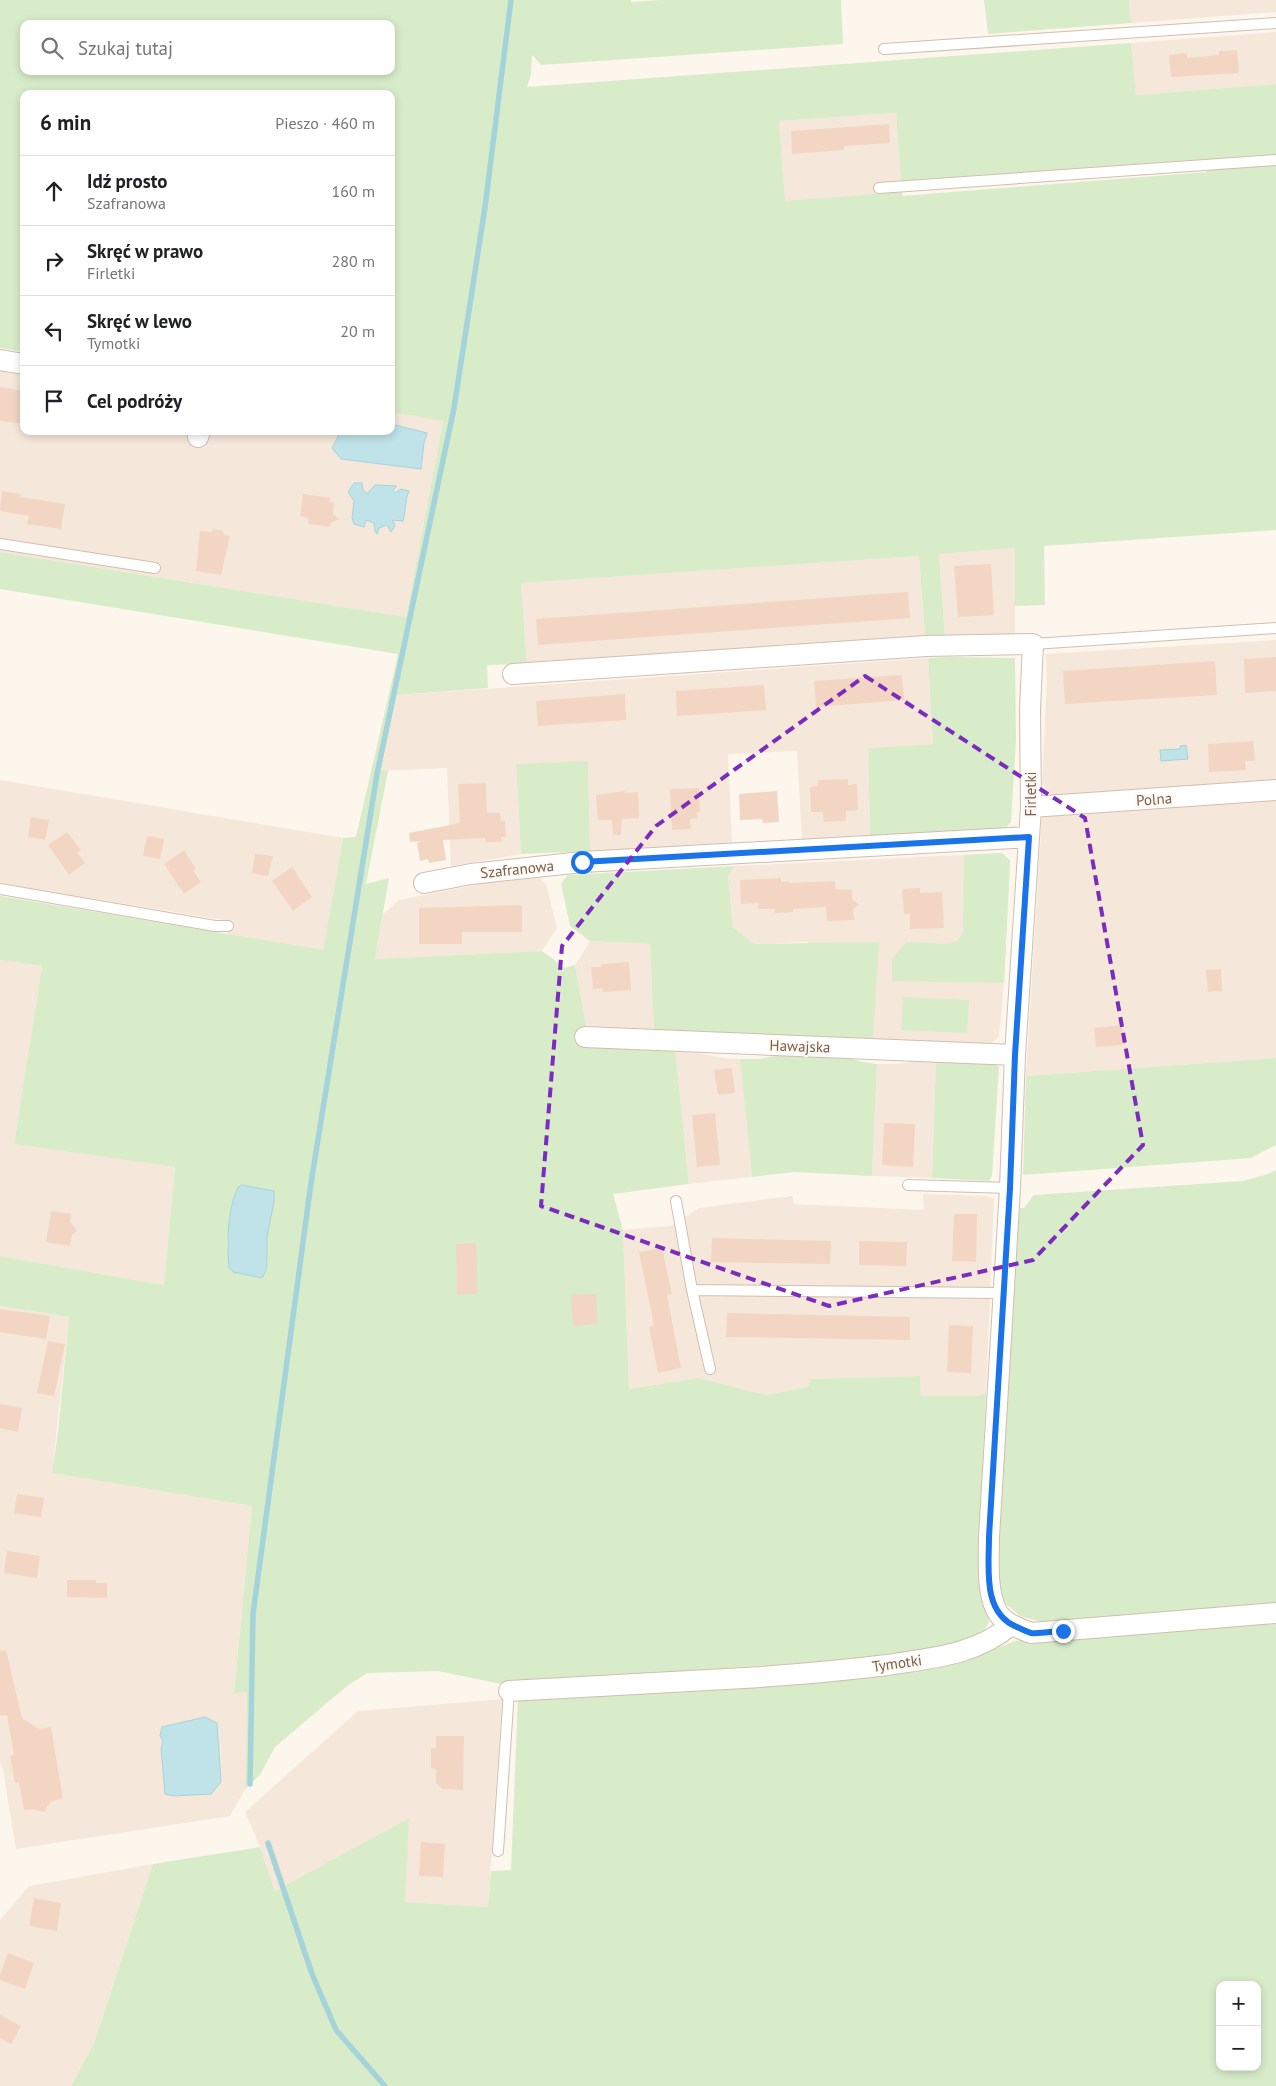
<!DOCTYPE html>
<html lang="pl">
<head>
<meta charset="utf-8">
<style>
	body { margin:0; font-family:"PT Sans",sans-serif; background:#f2f2f2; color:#202124 }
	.controls { position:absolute; right:15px; bottom:15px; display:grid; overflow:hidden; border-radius:10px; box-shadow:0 2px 8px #0003 }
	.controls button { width:45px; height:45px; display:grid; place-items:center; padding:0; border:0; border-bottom:1px solid #e0e0e0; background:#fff; color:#202124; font:25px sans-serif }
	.stop { position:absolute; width:15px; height:15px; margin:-11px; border:4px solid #1a73e8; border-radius:50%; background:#fff }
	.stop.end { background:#1a73e8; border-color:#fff; box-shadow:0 1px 5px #0008 }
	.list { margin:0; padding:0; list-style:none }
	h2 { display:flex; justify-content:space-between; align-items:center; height:65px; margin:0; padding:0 20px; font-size:21px }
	h2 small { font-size:16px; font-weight:400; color:#757577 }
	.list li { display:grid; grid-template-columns:32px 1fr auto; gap:15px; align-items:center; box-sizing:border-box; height:70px; padding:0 20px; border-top:1px solid #e0e0e0 }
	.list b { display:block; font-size:19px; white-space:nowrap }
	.list p { margin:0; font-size:16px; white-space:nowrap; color:#757577 }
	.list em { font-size:16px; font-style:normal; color:#757577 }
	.icon { flex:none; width:28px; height:28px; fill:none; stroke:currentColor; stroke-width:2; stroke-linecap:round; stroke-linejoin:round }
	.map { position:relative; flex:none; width:1276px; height:2086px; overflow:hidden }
	.search { position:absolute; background:#fff; box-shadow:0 2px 8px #0003; left:20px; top:20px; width:375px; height:55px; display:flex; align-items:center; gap:12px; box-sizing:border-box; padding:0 18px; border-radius:10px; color:#757577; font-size:19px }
	.panel { position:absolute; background:#fff; box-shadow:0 2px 8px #0003; left:20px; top:90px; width:375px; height:345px; border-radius:10px }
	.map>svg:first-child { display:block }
	.residential { fill:#f5e8da }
	.green { fill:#d8ecc9; fill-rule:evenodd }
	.water { fill:#bfe3e8; stroke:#a5d3da }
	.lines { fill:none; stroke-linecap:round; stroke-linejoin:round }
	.stream { stroke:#a5d3da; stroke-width:5.5 }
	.building { fill:#f3d5c3 }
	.lane-casing { stroke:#d1beb0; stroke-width:12 }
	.street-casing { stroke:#d1beb0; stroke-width:22 }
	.lane { stroke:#fff; stroke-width:10 }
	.street { stroke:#fff; stroke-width:20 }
	.route { stroke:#1a73e8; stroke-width:6 }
	.marked { fill:none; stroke:#7b2cbf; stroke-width:4; stroke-dasharray:10 6; stroke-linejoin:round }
	.labels { text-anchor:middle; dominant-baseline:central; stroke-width:4.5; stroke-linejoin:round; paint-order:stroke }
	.street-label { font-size:15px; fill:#7a5c4d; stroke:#fffaf3 }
</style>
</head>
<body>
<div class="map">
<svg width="1276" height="2086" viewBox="0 0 1276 2086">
	<rect width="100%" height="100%" fill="#fdf6ec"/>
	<path class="residential" d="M1129,0H1276V12L1131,23Z
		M1276,32V84L1135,95L1131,43Z
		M896,113L902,192L785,202L779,121Z
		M0,366L24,370V431H193L191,445L204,446L207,431H391V412L443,420L406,617L0,552Z
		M1015,548V635L945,636L939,554Z
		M919,556L925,636L527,664L521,583Z
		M1276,640V781L1052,797L1042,784L1047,681L1046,654Z
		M928,658L933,744L868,748L870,836L802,840L797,751L728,754L732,844L590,851L588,762L516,764L521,854L451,866L447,768L381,771L397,695Z
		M0,780L343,838L323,951L227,935L229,921L0,883Z
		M1276,798V1058L1026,1076L1042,814Z
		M1002,853L1010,861L1004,983L999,1037L987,1046L873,1041L807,942L754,944L733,927L728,876L735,866Z
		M538,876L546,884L557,928L542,951L375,959L383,914L399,900L517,877Z
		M590,941L650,944L654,1035L587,1030L575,965Z
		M0,960L42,966L14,1144L175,1166L164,1285L0,1256Z
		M675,1048L723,1058L740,1059L752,1177L689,1184Z
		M936,1057L932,1178L872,1176L877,1064H898Z
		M923,1194L987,1196L994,1199L986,1393L978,1396H921L920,1376L810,1379L808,1387L766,1395L699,1378L629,1389L623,1230L671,1226L699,1208L792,1196L794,1204L924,1210Z
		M0,1306L69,1317L52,1473L252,1506L234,1692L247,1691L245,1789L230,1816L16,1849L3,1770L0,1762Z
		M502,1699L488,1907L405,1902L408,1819L275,1891L260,1847L245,1812L358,1711Z
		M153,1864L94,2043L71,2086H0V1920L29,1886Z"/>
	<path class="green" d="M0,0H631V2L662,0H841L843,44L541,65L532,55L531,75L527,87L1131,43L1136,95L1276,84V530L1044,546L1045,605L1015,606V548L939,554L945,636H925L919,556L521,583L527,664L487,665L488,688L397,695L381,770L388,771L366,884L389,878L375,959L542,951L565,968L575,965L587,1030L675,1048L689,1184L613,1194L623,1230L629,1389L699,1378L766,1395L808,1387L810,1379L920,1376L921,1396H978L986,1393L978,1574L988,1610L989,1622L982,1634L931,1653L506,1685L438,1671L367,1673L347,1686L275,1747L260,1775L245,1789L247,1692L234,1693L252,1506L52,1473L58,1432L69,1317L0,1306V1256L164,1285L175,1167L14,1144L42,966L0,960V896L323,950L343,838L356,837L398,654L0,589V552L406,617L443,421L391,412V94H24V352L0,348ZM24,24H391V71H24ZM896,113L901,181L1206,159L1207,172L902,196V192L785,201L779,121ZM242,1185L274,1192V1202L267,1237V1258L227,1247C229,1228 228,1199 242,1185Z
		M984,0H1129L1131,23L988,34Z
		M946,657L1015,658L1016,739L1011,822L1003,831L870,836L868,748L933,744L928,658Z
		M588,761L590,851L521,854L516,764Z
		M1002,853L1010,861L1004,983L892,981V959L906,942L949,944L957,941L963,933L964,855Z
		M735,866L728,876L733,927L754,944L879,942L873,1041L654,1035L650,944L590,941L570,926L561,883L568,875Z
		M903,997L969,1000L967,1033L901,1030Z
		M826,1051L863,1062L877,1064L872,1176L794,1172L752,1177L740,1059H759L796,1052Z
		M936,1057L989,1060L999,1067L992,1176L989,1181L932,1178Z
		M1276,1058V1145L1251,1158L1023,1175L1026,1076Z
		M1276,1170V1606L1049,1624L1020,1616L1005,1603L997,1584L1015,1208H1024L1034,1195L1243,1181L1268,1174Z
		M1276,1620V2086H71L94,2043L153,1864L260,1847L275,1891L409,1818L405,1902L488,1907L491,1871L511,1870L518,1699L942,1667L1016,1641ZM1220,1985H1257V2067H1220Z"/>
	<path class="water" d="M391,424L427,433L424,443L421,469L341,459L332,448L341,431H391Z
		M354,483H362L363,490L367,494L375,485L397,486L393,490L395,493L401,489L409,491C405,500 406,511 403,521L393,520L395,526L391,532L387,525L379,528L377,534L375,531L374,523L366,520L364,527L354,524L352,518L354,501L348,492Z
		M1186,745L1188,759L1161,761L1160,750L1180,749V746Z
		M242,1185L274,1191V1202L267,1237V1258L266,1271L262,1278L233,1272L229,1268C227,1242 227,1211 238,1187Z
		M205,1717L217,1723L221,1782L211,1794L174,1796L165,1794L161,1749L163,1741L160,1736L162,1727Z"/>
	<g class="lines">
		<path class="stream" d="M250,1784L253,1614L311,1183L377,774L454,408L485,207L511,0
			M268,1843L312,1974L336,2030L385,2086"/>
	</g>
	<path class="building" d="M1237,50L1239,73L1171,77L1169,55L1187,53V58L1219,55V51Z
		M889,124L890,143L844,146V150L792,154L791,131Z
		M0,387L24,391V424L0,421Z
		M2,491L21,494L20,497L65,504L61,529L27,524L29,516L0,511Z
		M303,494L330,498L329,502L334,503L333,514L339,519L331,523L330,527L308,524L309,518L300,516Z
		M214,529L223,531L224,535L230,536L221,575L196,571L200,531L211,532Z
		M991,564L994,615L958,617L954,566Z
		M908,592L910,618L538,645L536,619Z
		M1276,657V691L1245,693L1244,659Z
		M1215,661L1217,695L1065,704L1063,671Z
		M902,675L904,700L816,707L814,681Z
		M764,685L766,710L677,716L676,691Z
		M625,694L626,720L538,726L536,701Z
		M1253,741L1255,761H1245L1246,770L1209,772L1208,744Z
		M848,779V785L857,784L858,810L846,811V821L824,822L823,812H811L810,787L818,786V780Z
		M486,783L487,813H500L501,821H505L506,837H501L502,842H486L485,838L443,840L446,860L429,863L428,859L420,861L417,843L422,841L410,842L409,833L460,823L458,784Z
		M699,788L700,812H697V818L690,819L691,829L672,830L670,789Z
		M625,791V793L638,792L639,818L622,819L621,835H613L612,820H598L596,795Z
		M777,791L779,822L763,823L762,819L740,820L739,794Z
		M31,817L49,820L45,840L28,837Z
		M67,832L81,850L77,853L85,863L69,875L48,845Z
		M147,836L164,839L160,859L143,856Z
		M184,850L196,869L193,871L201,882L184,894L164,864Z
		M255,854L273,856L268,876L252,873Z
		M292,867L312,897L293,911L272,881Z
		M781,878V882L789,881V883L835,881V889L852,890V899L858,904L853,910L854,920L827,921L826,907L793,909V912L775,913V909H758V903L741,904L740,880Z
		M920,888V893L942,892L944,928L910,929V914H904L902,889Z
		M522,905V932H462V944H419V908Z
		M629,962L631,990L603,992V988L593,989L591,967H601V964Z
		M1221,969L1222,991L1208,992L1206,970Z
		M1122,1025L1124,1045L1096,1047L1094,1028Z
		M732,1068L735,1093L718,1095L714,1070Z
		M715,1113L720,1165L697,1167L692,1115Z
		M884,1123L915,1124L913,1167L882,1165Z
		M51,1211L71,1214L70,1222L77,1231L72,1235L70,1246L46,1242Z
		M954,1214H977L976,1262L952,1261Z
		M712,1238L831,1241L830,1264L711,1262Z
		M859,1241L907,1242L906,1266L859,1265Z
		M476,1243L477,1294H457L456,1244Z
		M662,1248L672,1294L667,1295L681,1368L658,1373L649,1327L654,1325L639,1252Z
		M596,1294L597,1324L573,1326L571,1295Z
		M0,1309L50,1316L46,1339L0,1332Z
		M727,1313L910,1317V1340L726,1337Z
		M949,1325L973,1326L971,1373L947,1372Z
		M48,1341L65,1344L54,1396L37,1393Z
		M0,1404L22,1408L18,1432L0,1428Z
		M17,1494L44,1498L41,1517L14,1513Z
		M7,1551L40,1556L37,1578L4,1573Z
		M67,1580H96V1583H107V1598L67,1597Z
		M6,1650L22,1718L39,1729L51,1727L63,1799L51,1801L44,1812L33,1809L24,1810L19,1782L15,1783L10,1756L14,1755L7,1715L0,1716V1651Z
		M436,1736H464L463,1790L443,1789L436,1783V1769L431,1768V1748H436Z
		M421,1842L445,1844L443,1877L419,1876Z
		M34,1898L61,1903L57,1931L29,1926Z
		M8,1953L34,1963L25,1989L0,1980V1975Z
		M0,2015L21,2026L11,2044L0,2038Z"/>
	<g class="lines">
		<defs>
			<path id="lane" d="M884,49L1276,23
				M879,188L1276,160
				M0,544L155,568
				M1033,644L1276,628
				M0,889L215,926H228
				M908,1185L1010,1188
				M676,1201L692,1290L710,1369
				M692,1290L1002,1293
				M498,1851L509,1691"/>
			<path id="street" d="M0,360L24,364
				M198,437L200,431
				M513,674L926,646L1033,644L1030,709L1031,807L1015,1055L1010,1188L989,1537C989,1559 985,1603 1003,1619C1011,1626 1021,1629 1031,1633L1276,1613
				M1031,807L1276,790
				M424,883L471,874L582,862L1029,837
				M585,1037L1015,1055
				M509,1691C587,1687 665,1683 744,1678C792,1675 839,1671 887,1665C932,1658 976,1655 1011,1625"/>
		</defs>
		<use href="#lane" class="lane-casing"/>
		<use href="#street" class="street-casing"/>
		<use href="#lane" class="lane"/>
		<use href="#street" class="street"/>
	</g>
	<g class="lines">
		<path class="route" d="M582,862L1029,837L1015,1055L1010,1188L989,1537C989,1568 982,1613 1017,1627C1021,1629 1027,1632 1031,1633C1041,1634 1053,1631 1063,1631"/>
	</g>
	<path class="marked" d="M865,676L1085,818L1143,1145L1033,1260L829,1306L541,1206L562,946L656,826Z"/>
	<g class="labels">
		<g class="street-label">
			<text transform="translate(1030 794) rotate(-90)">Firletki</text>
			<text transform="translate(1154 799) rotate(-4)">Polna</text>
			<text transform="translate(517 869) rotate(-6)">Szafranowa</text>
			<text transform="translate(800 1046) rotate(2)">Hawajska</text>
			<text transform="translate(897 1663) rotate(-8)">Tymotki</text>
		</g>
	</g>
</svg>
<div class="controls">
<button>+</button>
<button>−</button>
</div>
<div class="stop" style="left:582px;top:862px"></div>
<div class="stop end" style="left:1063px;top:1631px"></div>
<div class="search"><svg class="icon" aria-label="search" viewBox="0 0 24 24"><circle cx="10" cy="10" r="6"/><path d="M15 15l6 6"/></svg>Szukaj tutaj</div>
<section class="panel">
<h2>6 min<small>Pieszo · 460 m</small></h2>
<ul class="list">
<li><svg class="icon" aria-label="ahead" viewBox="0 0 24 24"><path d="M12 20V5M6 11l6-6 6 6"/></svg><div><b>Idź prosto</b><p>Szafranowa</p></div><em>160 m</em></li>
<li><svg class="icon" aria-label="right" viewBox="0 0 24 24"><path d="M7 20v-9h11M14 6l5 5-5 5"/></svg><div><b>Skręć w prawo</b><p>Firletki</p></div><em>280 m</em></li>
<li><svg class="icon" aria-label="left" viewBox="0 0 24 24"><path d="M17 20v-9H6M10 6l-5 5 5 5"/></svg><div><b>Skręć w lewo</b><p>Tymotki</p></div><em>20 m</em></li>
<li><svg class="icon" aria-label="arrive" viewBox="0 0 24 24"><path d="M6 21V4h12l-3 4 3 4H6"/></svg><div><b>Cel podróży</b></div></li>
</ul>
</section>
</div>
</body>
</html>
